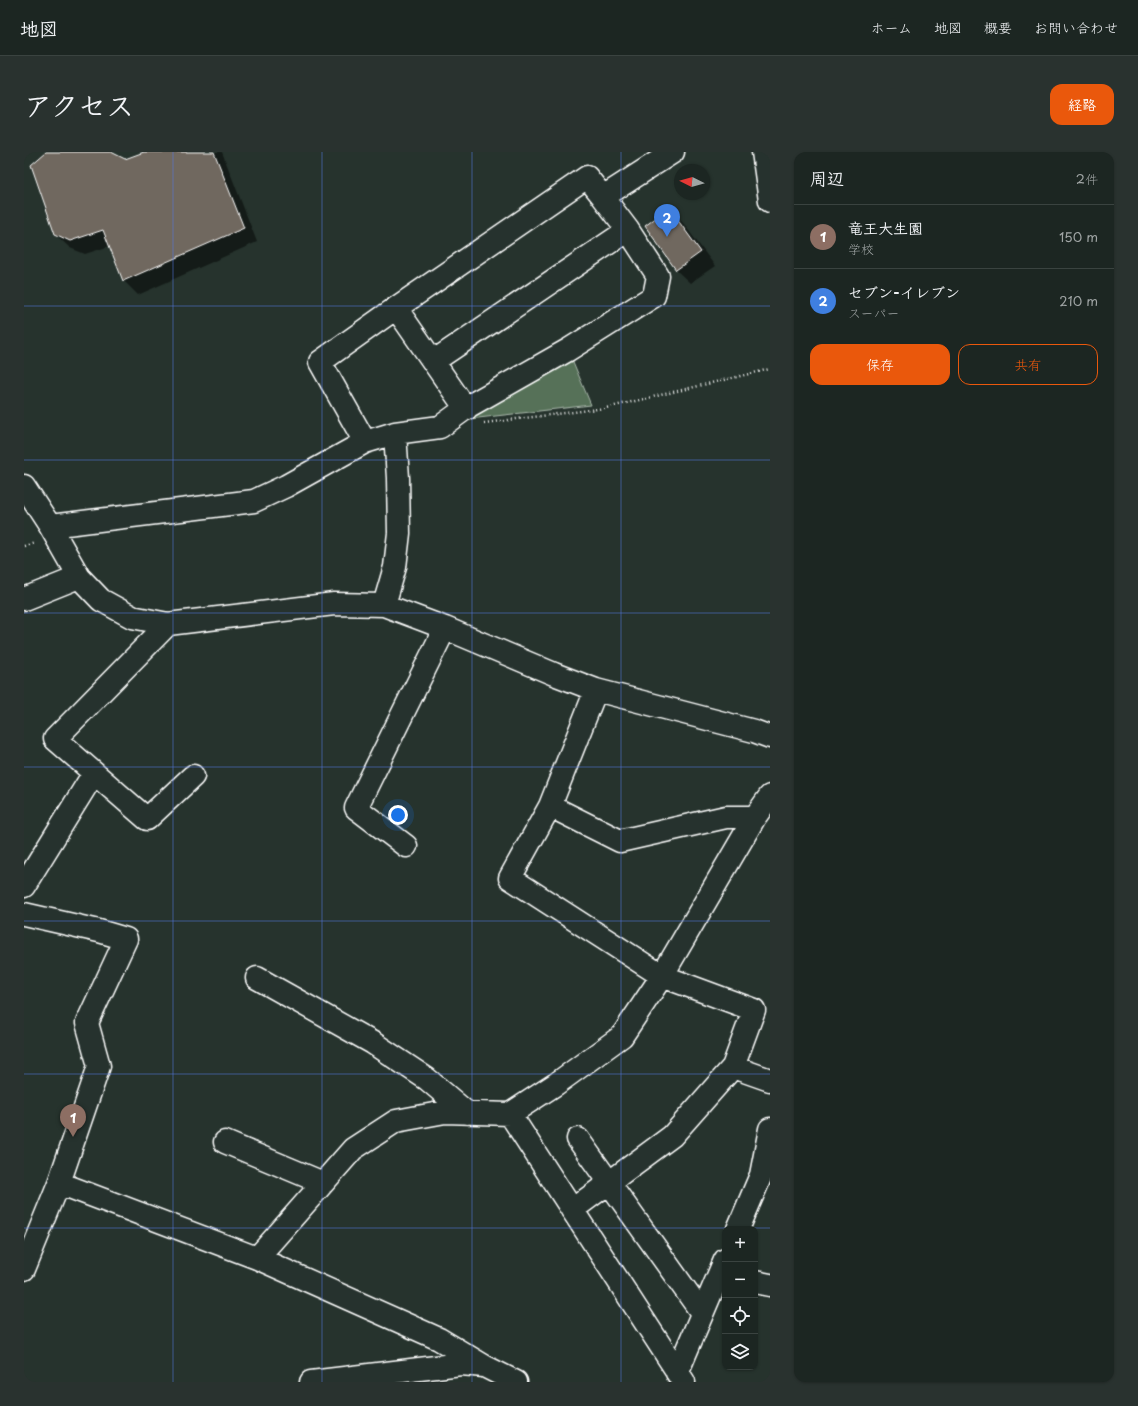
<!DOCTYPE html>
<html lang="ja">
<head>
<meta charset="utf-8">
<style>
	body { margin:0; font-family:"Playpen Sans","Klee One",sans-serif; background:#29322f; color:#f1f3f6 }
	.controls { position:absolute; right:12px; bottom:12px; display:grid; overflow:hidden; border-radius:8px; box-shadow:0 1px 3px #0004 }
	.controls button { width:36px; height:36px; display:grid; place-items:center; padding:0; border:0; border-bottom:1px solid #3a4340; background:#1c2622; color:#f1f3f6; font:20px sans-serif }
	.compass { position:absolute; left:650px; top:12px; width:36px; height:36px; border-radius:50%; background:#1c2622; box-shadow:0 1px 3px #0004; rotate:275deg }
	.you { position:absolute; left:374px; top:663px; width:14px; height:14px; margin:-10px; border:3px solid #fff; border-radius:50%; background:#1a73e8; box-shadow:0 0 0 6px #1a73e833 }
	.badge { display:grid; place-items:center; width:26px; height:26px; border-radius:50%; background:#ea580c; color:#fff; font-size:13px; font-weight:700 }
	.pin { position:absolute; translate:-50% -33px; filter:drop-shadow(0 1px 2px #0008) }
	.pin::after { content:''; position:absolute; top:21px; width:14px; height:12px; background:inherit; clip-path:polygon(0 0,100% 0,50% 100%) }
	.list { margin:0; padding:0; list-style:none }
	h2 { display:flex; justify-content:space-between; align-items:center; height:52px; margin:0; padding:0 16px; font-size:17px }
	h2 small { font-size:13px; font-weight:400; color:#a0a5a5 }
	.list li { display:grid; grid-template-columns:26px 1fr auto; gap:12px; align-items:center; box-sizing:border-box; height:64px; padding:0 16px; border-top:1px solid #3a4340 }
	.list b { display:block; font-size:15px; white-space:nowrap }
	.list p { margin:0; font-size:13px; white-space:nowrap; color:#a0a5a5 }
	.list em { font-size:13px; font-style:normal; color:#a0a5a5 }
	.actions { display:flex; gap:8px; padding:12px 16px }
	.actions a { flex:1; padding:9px 0; border:1px solid #ea580c; border-radius:12px; text-align:center; font-size:14px; color:#ea580c }
	.actions .main { background:#ea580c; color:#fff }
	.icon { flex:none; width:22px; height:22px; fill:none; stroke:currentColor; stroke-width:2; stroke-linecap:round; stroke-linejoin:round }
	.map { position:relative; flex:none; width:746px; height:1230px; overflow:hidden; border-radius:12px }
	header { display:flex; align-items:center; gap:24px; box-sizing:border-box; height:56px; padding:0 20px; background:#1c2622; border-bottom:1px solid #3a4340 }
	header strong { font-size:19px }
	nav { display:flex; gap:22px; margin-inline-start:auto; font-size:14px }
	.intro { display:flex; align-items:center; justify-content:space-between; box-sizing:border-box; height:96px; padding:0 24px }
	h1 { margin:0; font-size:28px }
	.button { padding:10px 18px; border-radius:12px; background:#ea580c; color:#fff; font-size:14px; font-weight:700 }
	main { display:flex; gap:24px; padding:0 24px }
	aside { flex:1; background:#1c2622; border-radius:12px; box-shadow:0 1px 3px #0004 }
	.map>svg:first-child { display:block }
	.green { fill:#567158; stroke:#aab8ac }
	.shadow { fill:#0007 }
	.building { fill:#70685f; stroke:#fff }
	.lines { fill:none; stroke-linecap:round; stroke-linejoin:round }
	.minor-casing { stroke:#fff; stroke-width:25 }
	.path { stroke:#fff; stroke-width:2.5; stroke-dasharray:1 3; stroke-linecap:butt }
	.minor { stroke:#26332d; stroke-width:22 }
	.grid { fill:none; stroke:#567ae2; stroke-width:1; stroke-opacity:0.55 }
</style>
</head>
<body>
<header>
<strong>地図</strong>
<nav><a>ホーム</a><a>地図</a><a>概要</a><a>お問い合わせ</a></nav>
</header>
<div class="intro"><h1>アクセス</h1><a class="button">経路</a></div>
<main>
<div class="map">
<svg width="746" height="1230" viewBox="0 0 746 1230">
	<rect width="100%" height="100%" fill="#26332d"/>
	<filter id="ink" filterUnits="userSpaceOnUse"><feTurbulence type="fractalNoise" baseFrequency=".025" numOctaves="2"/><feDisplacementMap in="SourceGraphic" scale="8" xChannelSelector="R" yChannelSelector="G"/><feConvolveMatrix kernelMatrix="1 2 1 2 8 2 1 2 1" color-interpolation-filters="sRGB"/></filter>
	<g filter="url(#ink)">
		<path class="green" d="M547,205L567,253L437,268Z"/>
		<path class="shadow" d="M23,0H85L101,8L122,0H198L233,90L114,143L100,129L86,94L61,102L46,96L31,82Z
			M645,57L659,71L691,114L666,131L652,118Z"/>
		<path class="building" d="M22,0H87L101,7L120,0H190L220,76L99,129L79,78L46,89L31,82L7,13Z
			M645,56L677,100L652,118L621,74Z"/>
		<g class="lines">
			<defs>
				<path id="minor" d="M739,0L746,49
					M372,156L442,257
					M410,209L604,78
					M341,290L296,210L372,156L563,25L579,45
					M0,334L26,374L55,425L77,448L108,465L144,472L310,452L360,453L421,476L530,522L572,538L730,579L746,585
					M26,374L230,349L262,334L341,290L371,281L416,275L445,254L544,198L630,144L634,124L604,78L579,45L649,0
					M0,447L55,425
					M360,453L371,415L375,381L374,326L371,281
					M144,472L31,587L123,667L169,624
					M526,654L596,689L702,665H731
					M382,694L332,656L421,476
					M0,734L70,621
					M0,762L75,779L102,787L63,871L75,914L35,1031
					M233,826L349,891L403,927L443,961
					M709,915L746,928
					M486,962L660,1230
					M554,987L678,1161
					M201,990L299,1031
					M548,1058L648,984L709,915L730,858L638,824L486,726L526,654L572,538
					M714,1077L737,1023L746,977
					M233,1106L329,997L372,969L421,960L486,962L532,932L598,884L638,824L731,665L746,644
					M0,1117L35,1031L233,1106L415,1187L460,1214
					M731,1130L746,1133
					M653,1221L701,1108
					M287,1230L437,1212L460,1214L492,1230"/>
			</defs>
			<use href="#minor" class="minor-casing"/>
			<path class="path" d="M460,271L582,256L746,217
				M0,394L11,391"/>
			<use href="#minor" class="minor"/>
		</g>
	</g>
	<path class="grid" d="M149,0V1230M298,0V1230M448,0V1230M597,0V1230M0,154H746M0,308H746M0,461H746M0,615H746M0,769H746M0,922H746M0,1076H746"/>
</svg>
<div class="controls">
<button>+</button>
<button>−</button>
<button><svg class="icon" aria-label="locate" viewBox="0 0 24 24"><circle cx="12" cy="12" r="6"/><path d="M12 2v4M12 18v4M2 12h4M18 12h4"/></svg></button>
<button><svg class="icon" aria-label="layers" viewBox="0 0 24 24"><path d="M12 4l9 5-9 5-9-5zM3 14l9 5 9-5"/></svg></button>
</div>
<svg class="compass" viewBox="-18 -18 36 36"><path d="M0-13l5 13h-10z" fill="#e53935"/><path d="M0 13l5-13h-10z" fill="#a0a5a5"/></svg>
<div class="you"></div>
<div class="pin badge" style="left:49px;top:985px;background:#8d6e63">1</div>
<div class="pin badge" style="left:643px;top:85px;background:#3f7fe0">2</div>
</div>
<aside>
<h2>周辺<small>2件</small></h2>
<ul class="list">
<li><span class="badge" style="background:#8d6e63">1</span><div><b>竜王大生園</b><p>学校</p></div><em>150 m</em></li>
<li><span class="badge" style="background:#3f7fe0">2</span><div><b>セブン-イレブン</b><p>スーパー</p></div><em>210 m</em></li>
</ul>
<div class="actions"><a class="main">保存</a><a>共有</a></div>
</aside>
</main>
</body>
</html>
